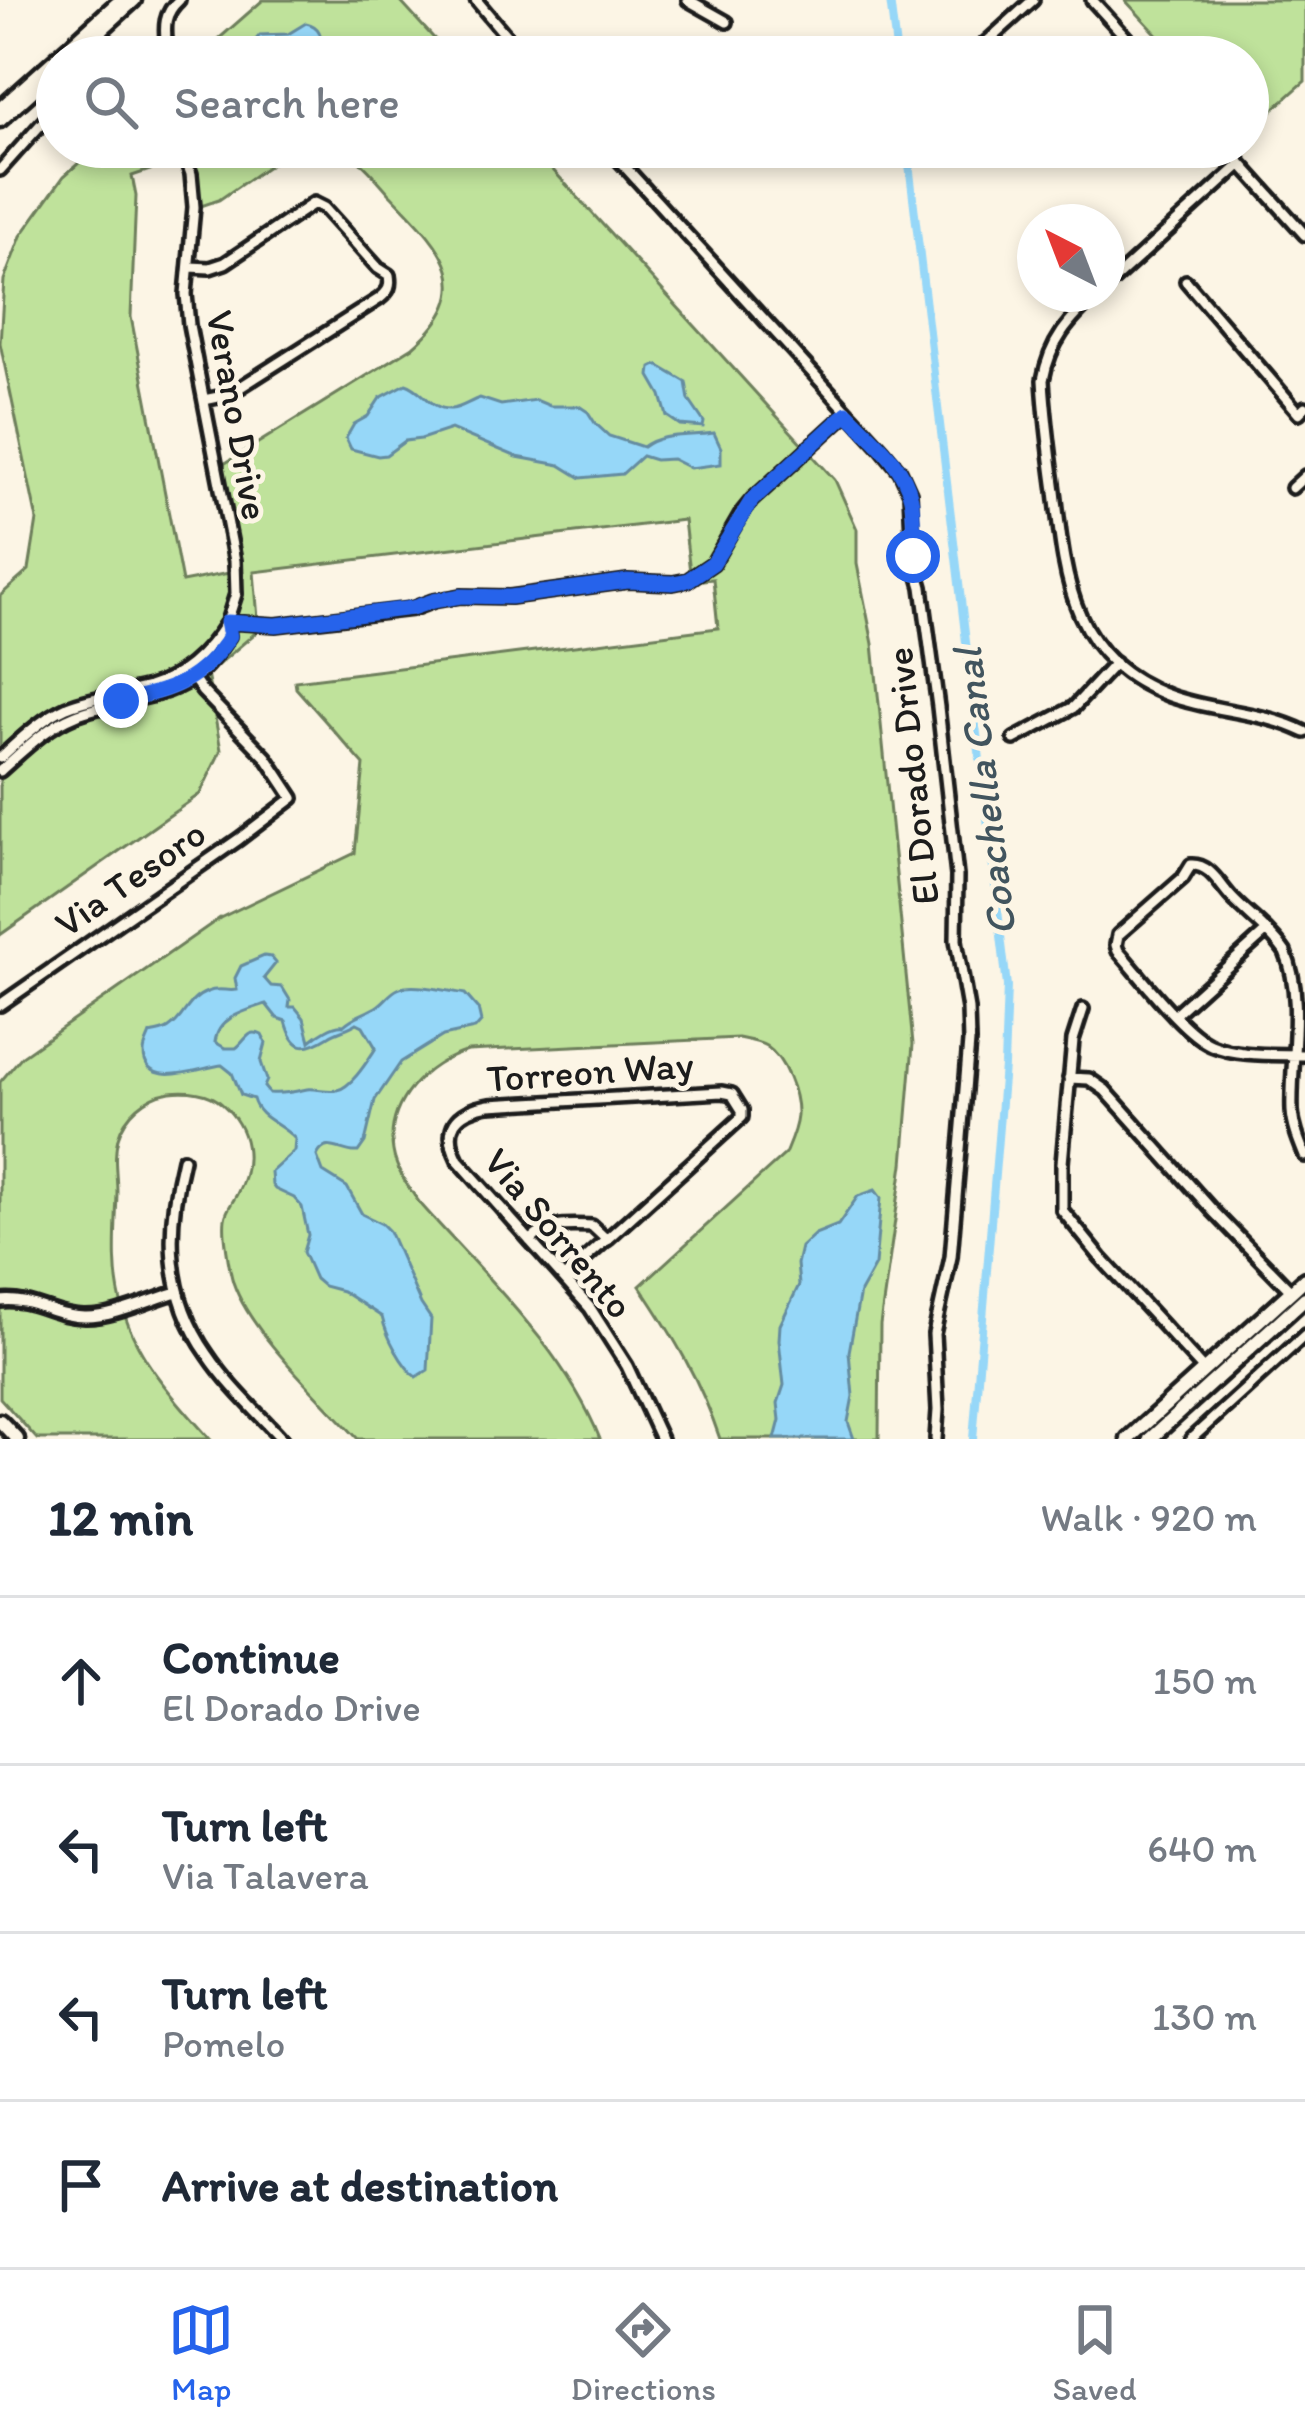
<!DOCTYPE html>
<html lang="en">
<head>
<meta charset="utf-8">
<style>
	body { margin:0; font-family:Itim,sans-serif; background:#f2f2f3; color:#1f2937 }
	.compass { position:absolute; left:1017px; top:204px; width:108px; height:108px; border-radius:50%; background:#fff; box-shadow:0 6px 18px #0003; rotate:318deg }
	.stop { position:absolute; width:36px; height:36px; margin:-27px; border:9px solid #2563eb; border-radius:50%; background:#fff }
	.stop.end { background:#2563eb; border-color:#fff; box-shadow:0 3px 12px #0008 }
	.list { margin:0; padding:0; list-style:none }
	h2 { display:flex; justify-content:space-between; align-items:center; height:156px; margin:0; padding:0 48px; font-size:51px }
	h2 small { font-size:39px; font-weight:400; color:#747a83 }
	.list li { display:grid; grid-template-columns:78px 1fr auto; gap:36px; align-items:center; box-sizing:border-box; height:168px; padding:0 48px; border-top:3px solid #e0e1e3 }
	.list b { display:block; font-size:45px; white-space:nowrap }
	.list p { margin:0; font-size:39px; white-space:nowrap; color:#747a83 }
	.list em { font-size:39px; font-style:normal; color:#747a83 }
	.icon { flex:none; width:66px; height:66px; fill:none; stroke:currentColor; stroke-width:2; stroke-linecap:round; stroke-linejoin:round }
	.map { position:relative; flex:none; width:1305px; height:1439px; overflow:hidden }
	.search { position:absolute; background:#fff; box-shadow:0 6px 18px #0003; left:36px; right:36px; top:36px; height:132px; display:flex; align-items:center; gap:30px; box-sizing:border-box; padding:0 42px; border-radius:66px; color:#747a83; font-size:45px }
	.sheet { height:828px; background:#fff }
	nav { display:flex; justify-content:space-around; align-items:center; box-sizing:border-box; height:168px; border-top:3px solid #e0e1e3; background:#fff; font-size:33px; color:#747a83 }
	nav a { display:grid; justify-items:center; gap:6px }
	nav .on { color:#2563eb }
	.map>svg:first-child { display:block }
	.green { fill:#bfe29b; stroke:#6e7f5c; stroke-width:3 }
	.water { fill:#96d7f8; stroke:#658ca0; stroke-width:3; fill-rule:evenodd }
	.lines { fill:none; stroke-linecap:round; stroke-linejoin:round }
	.canal { stroke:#96d7f8; stroke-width:8 }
	.minor-casing { stroke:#1c1c1c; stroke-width:18 }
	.major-casing { stroke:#1c1c1c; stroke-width:21 }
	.minor { stroke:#fcf5e5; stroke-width:9 }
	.major { stroke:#fcf5e5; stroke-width:12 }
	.route { stroke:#2563eb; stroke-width:15 }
	.labels { text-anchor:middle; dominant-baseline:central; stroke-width:10; stroke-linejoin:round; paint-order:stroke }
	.street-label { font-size:39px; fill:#1c1c1c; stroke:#fcf5e5 }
	.water-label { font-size:42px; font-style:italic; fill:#41545e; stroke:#fcf5e5 }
</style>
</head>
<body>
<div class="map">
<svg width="1305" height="1439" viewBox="0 0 1305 1439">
	<rect width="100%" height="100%" fill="#fcf5e5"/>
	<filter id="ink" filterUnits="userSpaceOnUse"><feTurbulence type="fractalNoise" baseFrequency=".00833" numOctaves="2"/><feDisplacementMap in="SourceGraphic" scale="24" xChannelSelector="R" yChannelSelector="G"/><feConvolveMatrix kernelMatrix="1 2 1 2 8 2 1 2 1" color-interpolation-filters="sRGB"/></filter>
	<g filter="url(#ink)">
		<path class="green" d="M263,0H399L451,57H198Z
			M1125,0H1305V81L1248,132V57H1178Z
			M97,147H303L291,150L219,200L201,206L191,156L132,176L136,196L131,317L182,582L229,573L211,472L413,347C485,285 439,245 389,193C373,175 355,151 331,147H532L835,480L857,529V564L873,644L913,1044L903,1164L880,1325L879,1439H720C701,1382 673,1335 640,1286L785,1154C790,1142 796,1129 797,1116C798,1094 785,1059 766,1046C757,1041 747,1040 738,1038L468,1051C426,1063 385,1103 393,1151C396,1170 408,1187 419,1202C483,1275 564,1348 600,1439H358C321,1398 250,1333 233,1282C229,1268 223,1233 225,1219C226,1210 233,1202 237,1194C254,1162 250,1129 222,1104C210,1092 187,1090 170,1092C146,1096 125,1114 118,1138C113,1156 117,1174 117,1193C116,1228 112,1267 121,1302C134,1357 174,1398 210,1439H37L0,1398V1082L22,1056L220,918L355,853L364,765L296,688L295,681L718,628L713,579L691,581L684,520L254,572L259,630L207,674L221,750L200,794L0,935V596L29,570L37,520L0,343L4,280L21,236L64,176Z"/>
		<path class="water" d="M306,23C325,27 320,42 322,57H252L254,42L260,35L288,34Z
			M657,365L686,382L689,400L704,422L703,427L680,425L667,416L661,395L650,376L651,368Z
			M406,384C423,389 430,410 451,409C462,408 470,401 480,398L501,405L536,400L550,406H579L588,412L595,423L609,436L643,447C662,432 691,437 714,433L721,448V464L690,468L672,459L655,460L642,456L622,474L581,478L560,465L517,457L451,429L421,439L405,441L386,455L378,456L351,449L346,438L354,424L368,416L380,398Z
			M264,956L271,957L276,963L264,978L271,986L282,987L290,1000L289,1007H295L304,1018L310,1041C317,1035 334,1023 344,1025C353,1016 364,1014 376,1007C385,1002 389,993 398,989C411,982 449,991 465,994L478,1009L481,1022L475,1029L443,1036L401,1062L375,1100L365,1142L358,1152C342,1154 327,1136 317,1156L323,1172L347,1187L362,1214L382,1224L389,1231L421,1304L431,1319L428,1370L417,1377C402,1367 386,1335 382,1317L342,1291L323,1286L315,1279L303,1252L308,1235L302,1207L294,1198L275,1189L272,1185L271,1172L294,1151L295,1139C281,1123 258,1119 253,1099L241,1095L232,1073L222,1065C205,1066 144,1092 144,1053C144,1046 148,1040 150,1034C156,1032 164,1032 169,1028C185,1018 186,1000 207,992C219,987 226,992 237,990L235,978L241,966ZM266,1004L277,1018L286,1021C294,1051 305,1051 329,1036C338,1030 348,1029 357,1023L363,1026L376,1048C368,1060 351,1088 337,1090C327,1092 317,1088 307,1089C293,1092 283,1094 269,1093L264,1087L267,1080L261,1062L266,1043L262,1035C248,1028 246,1041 236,1048H225L215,1042C218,1017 245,1011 266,1004Z
			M875,1190L881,1198L875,1265L860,1292L849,1352L853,1396L848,1422L854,1439H775L780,1420L778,1403L784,1385L779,1340L780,1325L799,1285L797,1264L801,1247L815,1234L838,1225L858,1196Z"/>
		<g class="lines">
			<path class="canal" d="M890,0L897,57
				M907,147L1007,986L1004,1066L973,1439"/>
			<defs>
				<path id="minor" d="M476,0L524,57
					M688,0L727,22
					M1092,0L1144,57
					M97,29L116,50L127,54L128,57
					M90,36L109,57
					M979,49L1033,0
					M167,57C167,35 159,18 179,0
					M607,147L882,449L900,471L910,493L913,556L922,587L938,707L957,876L956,940L968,1009L969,1042L951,1257L934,1334L938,1410L936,1439
					M1226,147L1305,235
					M0,170L51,113L57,110
					M190,267L210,268L225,263L314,203L324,208L378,268L389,275C391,287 389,291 379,299L228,395L204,400
					M1186,281L1299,413L1305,407
					M1107,286L1241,164
					M1098,294C1069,320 1050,341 1043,380C1045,417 1050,454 1055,491C1065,581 1072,660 1170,696C1215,712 1263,711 1305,732
					M1292,488L1305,476
					M227,622L276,625L412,609L433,601L461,596L510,597L628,581L673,583L688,580L713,563L743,511L752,500L847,413
					M1014,739L1074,707L1115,663
					M0,758C21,739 41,719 67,707C94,696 122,694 149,687C184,677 208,652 227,622
					M0,771C24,750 46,727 76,715C113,700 159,701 192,679C208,668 219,651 229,636L227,622L236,594L235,561L189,325L186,294L194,207L191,174L181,147
					M0,1005L239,839L293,798L266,757L202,691L187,669
					M1083,1009L1073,1040L1062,1163V1210L1101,1258L1204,1370
					M1175,1014L1267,931
					M1305,1055C1275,1054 1239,1057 1211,1045C1182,1032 1141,976 1118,951L1116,945L1118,935L1183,878L1191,865C1210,864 1219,884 1232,898C1249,916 1271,931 1285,952C1305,998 1290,1061 1292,1111C1293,1127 1299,1141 1305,1156
					M1069,1078L1089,1079L1105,1090L1213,1211L1291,1291
					M183,1159C166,1228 165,1295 208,1355C228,1385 257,1412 282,1439
					M530,1241C548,1223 567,1225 592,1226L607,1240
					M564,1278L742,1117V1110L732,1094L722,1092L489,1105C455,1111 442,1128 458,1160L590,1308L627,1366L661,1439
					M0,1301C32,1297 54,1317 84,1317C112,1318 150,1300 177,1292
					M1191,1439L1305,1335"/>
				<path id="major" d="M58,57L121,0
					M71,57L134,0
					M0,109L57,58
					M0,120L57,69
					M0,1421L17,1439
					M1128,1439L1305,1279
					M1150,1439L1305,1298"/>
			</defs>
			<use href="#minor" class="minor-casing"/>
			<use href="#major" class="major-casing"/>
			<use href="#minor" class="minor"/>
			<use href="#major" class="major"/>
		</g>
	</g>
	<g class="lines" filter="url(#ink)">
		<path class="route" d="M121,701C172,690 200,682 230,636L227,622L276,625L412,608L433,601L461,596L510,597L628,581L673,583L688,580L713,563L752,500L847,413C870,437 904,463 911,498C915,517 913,537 913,556"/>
	</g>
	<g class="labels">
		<g class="street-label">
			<text transform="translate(238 415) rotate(80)">Verano Drive</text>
			<text transform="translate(912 776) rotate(-96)">El Dorado Drive</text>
			<text transform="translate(130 878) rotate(-35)">Via Tesoro</text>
			<text transform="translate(590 1071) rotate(-4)">Torreon Way</text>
			<text transform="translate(559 1233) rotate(50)">Via Sorrento</text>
		</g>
		<g class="water-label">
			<text transform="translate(984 792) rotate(-97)">Coachella Canal</text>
		</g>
	</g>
</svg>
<svg class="compass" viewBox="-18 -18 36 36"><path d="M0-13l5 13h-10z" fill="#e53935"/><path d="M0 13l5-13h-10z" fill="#747a83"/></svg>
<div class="stop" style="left:913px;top:556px"></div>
<div class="stop end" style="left:121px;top:701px"></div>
<div class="search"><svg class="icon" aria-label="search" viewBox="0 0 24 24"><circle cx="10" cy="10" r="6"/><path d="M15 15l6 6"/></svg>Search here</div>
</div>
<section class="sheet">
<h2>12 min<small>Walk · 920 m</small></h2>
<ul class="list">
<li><svg class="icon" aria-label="ahead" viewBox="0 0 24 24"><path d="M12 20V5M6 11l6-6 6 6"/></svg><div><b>Continue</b><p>El Dorado Drive</p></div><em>150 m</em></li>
<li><svg class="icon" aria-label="left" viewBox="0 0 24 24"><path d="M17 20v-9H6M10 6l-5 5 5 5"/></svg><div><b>Turn left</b><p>Via Talavera</p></div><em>640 m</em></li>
<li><svg class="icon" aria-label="left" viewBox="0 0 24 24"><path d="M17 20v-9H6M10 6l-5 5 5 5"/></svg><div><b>Turn left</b><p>Pomelo</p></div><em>130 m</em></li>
<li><svg class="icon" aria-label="arrive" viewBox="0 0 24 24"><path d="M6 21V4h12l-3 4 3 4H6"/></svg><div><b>Arrive at destination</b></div></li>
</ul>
</section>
<nav>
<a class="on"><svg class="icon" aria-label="map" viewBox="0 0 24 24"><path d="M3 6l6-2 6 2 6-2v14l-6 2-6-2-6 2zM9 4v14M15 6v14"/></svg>Map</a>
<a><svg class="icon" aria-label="directions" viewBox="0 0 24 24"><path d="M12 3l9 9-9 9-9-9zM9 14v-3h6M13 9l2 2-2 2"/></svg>Directions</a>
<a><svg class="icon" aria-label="saved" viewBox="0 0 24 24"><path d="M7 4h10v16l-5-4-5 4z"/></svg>Saved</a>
</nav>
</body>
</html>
